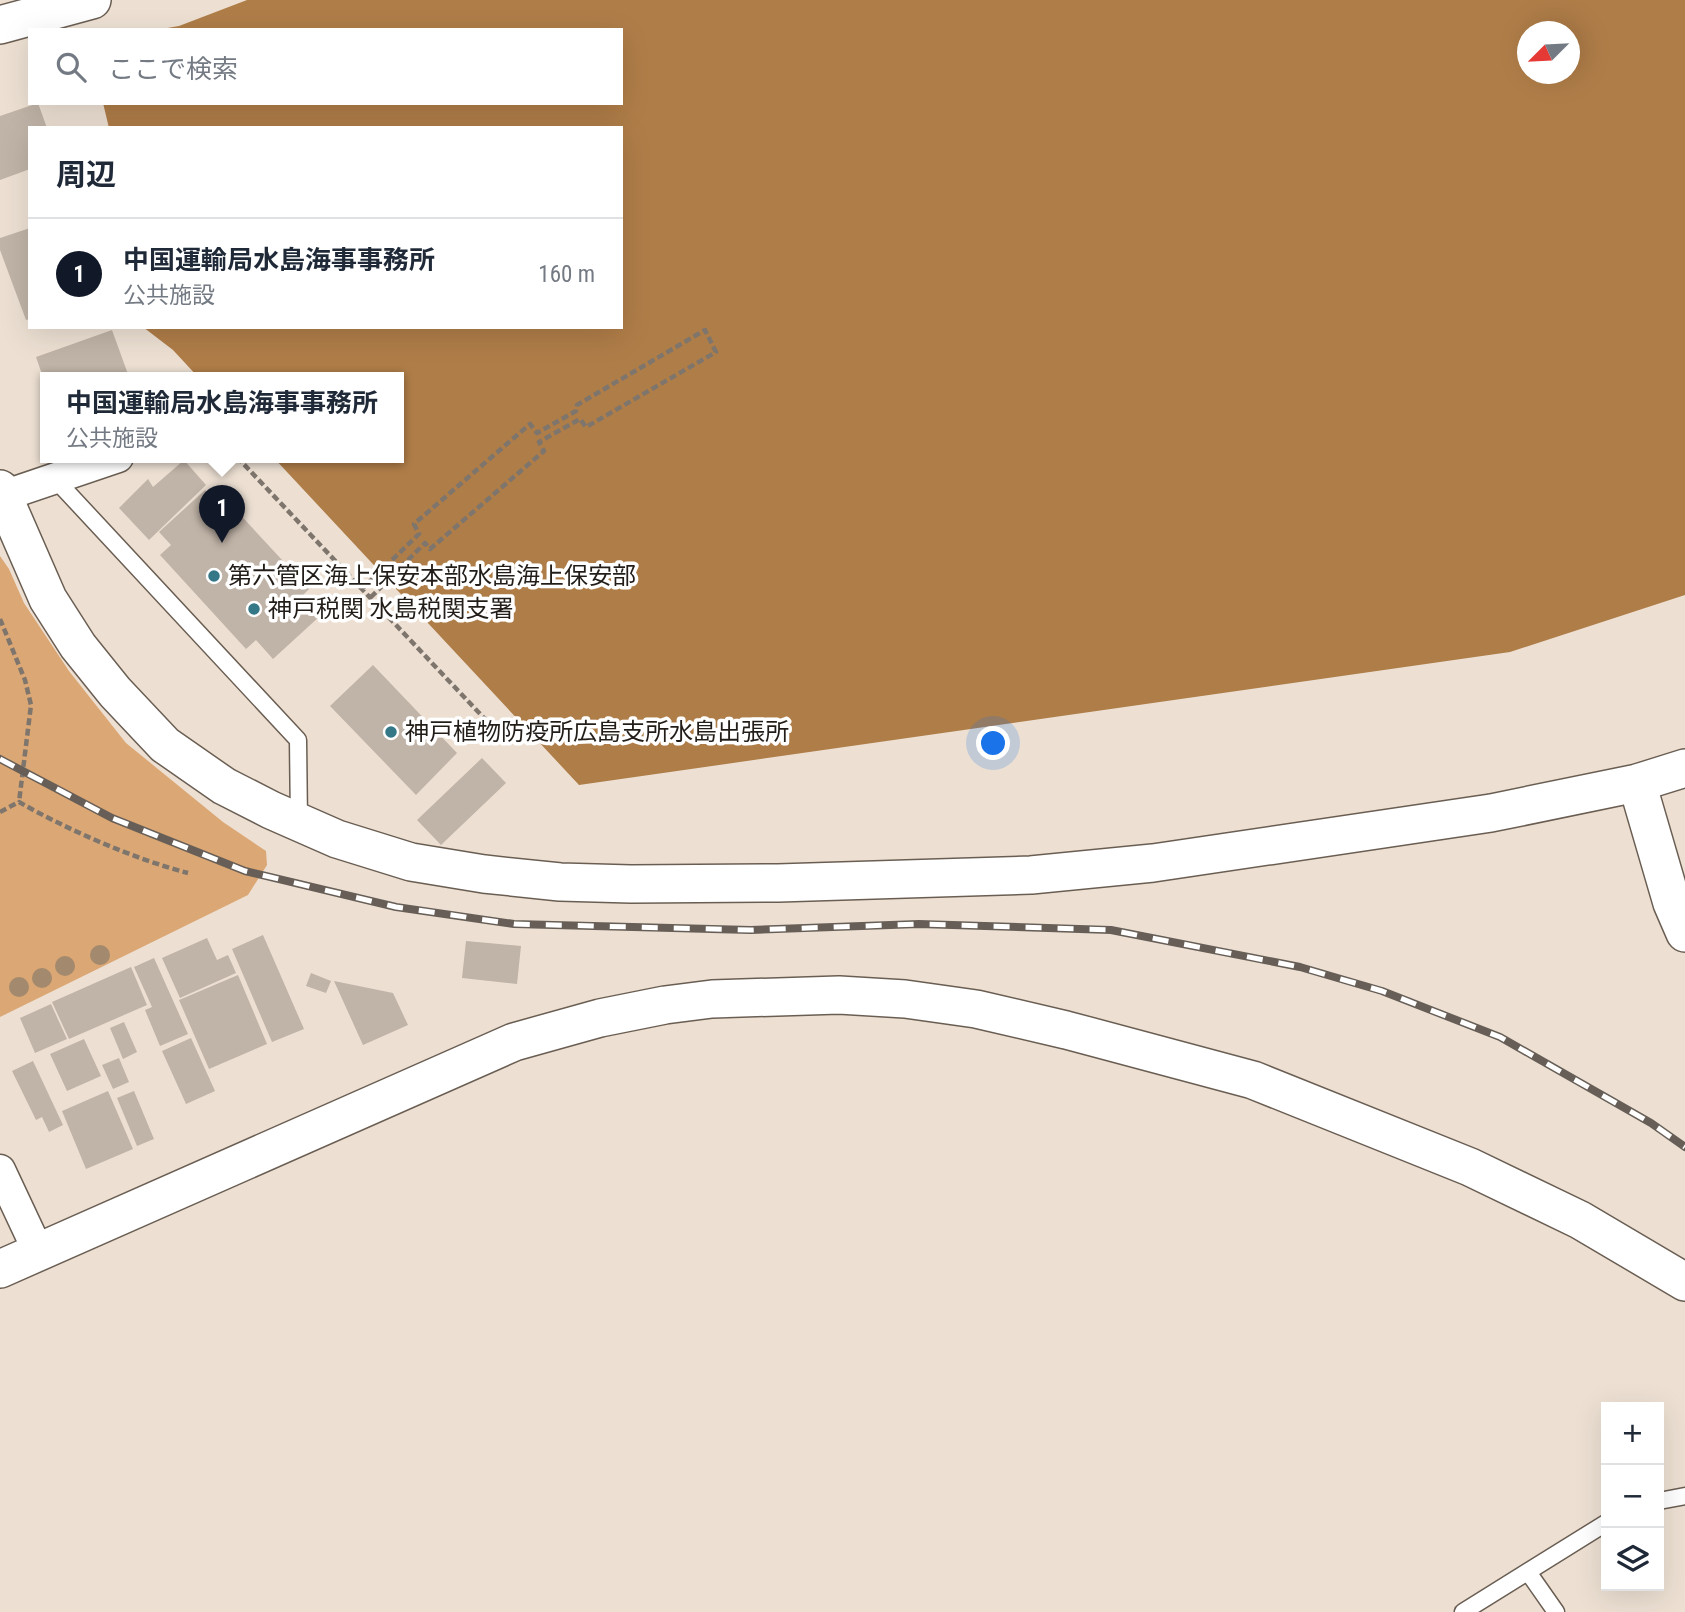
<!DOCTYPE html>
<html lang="ja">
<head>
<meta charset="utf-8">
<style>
	body { margin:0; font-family:"Roboto Condensed","Noto Sans JP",sans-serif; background:#f2f2f3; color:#1f2937 }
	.controls { position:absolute; right:21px; bottom:21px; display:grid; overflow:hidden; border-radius:0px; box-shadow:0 7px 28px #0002 }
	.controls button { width:63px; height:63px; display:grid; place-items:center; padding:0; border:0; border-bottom:2px solid #e0e1e3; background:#fff; color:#1f2937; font:35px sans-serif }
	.compass { position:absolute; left:1517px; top:21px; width:63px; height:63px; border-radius:50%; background:#fff; box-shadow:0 7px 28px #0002; rotate:246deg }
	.you { position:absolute; left:994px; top:744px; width:24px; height:24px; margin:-18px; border:5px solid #fff; border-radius:50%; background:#1a73e8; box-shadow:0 0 0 10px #1a73e833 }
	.badge { display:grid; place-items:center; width:46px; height:46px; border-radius:50%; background:#111827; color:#fff; font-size:23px; font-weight:700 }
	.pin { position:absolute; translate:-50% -58px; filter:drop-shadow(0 2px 4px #0008) }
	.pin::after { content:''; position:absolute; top:37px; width:24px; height:21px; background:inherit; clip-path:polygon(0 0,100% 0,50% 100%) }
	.popup { position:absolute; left:40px; top:372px; width:364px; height:91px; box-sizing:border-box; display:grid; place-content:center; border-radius:0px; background:#fff; filter:drop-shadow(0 2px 5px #0005); font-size:23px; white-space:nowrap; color:#747a83 }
	.popup b { font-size:26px; color:#1f2937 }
	.popup::after { content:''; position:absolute; left:50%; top:100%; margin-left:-14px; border:14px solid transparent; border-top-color:#fff }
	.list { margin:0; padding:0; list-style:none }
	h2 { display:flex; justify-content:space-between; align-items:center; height:91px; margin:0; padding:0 28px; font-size:30px }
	h2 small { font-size:23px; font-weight:400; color:#747a83 }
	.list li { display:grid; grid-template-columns:46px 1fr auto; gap:21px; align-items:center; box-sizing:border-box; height:112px; padding:0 28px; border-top:2px solid #e0e1e3 }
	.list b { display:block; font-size:26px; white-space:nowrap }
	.list p { margin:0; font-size:23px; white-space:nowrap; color:#747a83 }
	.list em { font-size:23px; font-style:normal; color:#747a83 }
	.icon { flex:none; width:38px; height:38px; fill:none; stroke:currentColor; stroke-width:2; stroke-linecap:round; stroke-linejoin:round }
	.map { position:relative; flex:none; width:1685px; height:1612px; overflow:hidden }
	.search { position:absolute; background:#fff; box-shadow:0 7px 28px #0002; left:28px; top:28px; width:595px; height:77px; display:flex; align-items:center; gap:18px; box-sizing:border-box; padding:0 24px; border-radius:0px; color:#747a83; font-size:26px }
	.panel { position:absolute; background:#fff; box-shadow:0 7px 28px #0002; left:28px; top:126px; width:595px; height:203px; border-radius:0px }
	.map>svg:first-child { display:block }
	.green { fill:#dba774 }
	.water { fill:#af7d48; fill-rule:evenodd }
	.building { fill:#c0b3a7 }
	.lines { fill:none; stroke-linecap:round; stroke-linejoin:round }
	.service-casing { stroke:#6a5e53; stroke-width:19 }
	.minor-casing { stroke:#6a5e53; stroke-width:33 }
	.tertiary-casing { stroke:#6a5e53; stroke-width:40 }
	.path { stroke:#7e756d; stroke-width:4.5; stroke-dasharray:7 3.5; stroke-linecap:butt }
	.service { stroke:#fff; stroke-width:16 }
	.minor { stroke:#fff; stroke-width:30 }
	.tertiary { stroke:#fff; stroke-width:37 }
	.rail-casing { stroke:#675f57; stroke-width:8 }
	.rail { stroke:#fff; stroke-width:5; stroke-dasharray:16; stroke-linecap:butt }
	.tree { fill:#a3896d }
	.poi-dot { fill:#347888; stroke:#fff; stroke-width:2.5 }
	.labels { text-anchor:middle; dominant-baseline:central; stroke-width:7; stroke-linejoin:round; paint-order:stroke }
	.poi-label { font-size:24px; fill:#221d18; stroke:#fff; text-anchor:start }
</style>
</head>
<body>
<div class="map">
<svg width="1685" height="1612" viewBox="0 0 1685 1612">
	<rect width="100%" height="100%" fill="#ede0d3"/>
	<path class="green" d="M0,556L9,569L24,603L69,671L126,743L223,822L266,851L267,865L248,895L0,1017Z"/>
	<path class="water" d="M247,0H1685V595L1510,652L579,785L273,457H399V377H198L173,350L143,327H621V128H109L103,103H621V30H156L179,26ZM1528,32H1570V74H1528Z"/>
	<path class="building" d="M38,103L47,128H30V169L0,180V116Z
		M30,228V319L26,320L0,250V238Z
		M112,330L129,377H45V383L36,357Z
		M184,460L206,485L149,540L119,508L148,479L153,487Z
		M205,490L214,500L221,494L309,589L302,596L320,616L273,659L256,640L246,649L160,555L171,545L159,532Z
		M373,665L457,753L416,795L330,706Z
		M482,758L506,783L441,845L417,820Z
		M263,935L304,1029L272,1042L232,949Z
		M207,938L217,960L228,955L236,973L180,998L162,958Z
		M466,941L521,946L517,984L462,978Z
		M154,958L188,1034L160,1046L145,1010L152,1007L134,967Z
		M131,967L147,1005L69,1039L52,1002Z
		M311,973L331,981L326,993L306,986Z
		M238,975L267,1044L209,1069L179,1000Z
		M334,981L393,993L408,1025L363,1045Z
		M51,1004L67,1039L35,1053L20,1018Z
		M124,1022L137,1052L123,1059L110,1028Z
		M191,1038L215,1091L186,1104L162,1051Z
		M84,1039L101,1076L67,1091L50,1054Z
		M119,1058L129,1082L113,1089L102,1065Z
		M33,1061L63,1125L49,1132L42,1117L36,1120L12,1071Z
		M108,1091L133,1149L86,1169L62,1111Z
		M134,1091L154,1139L137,1146L117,1098Z"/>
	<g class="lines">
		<defs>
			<path id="service" d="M55,479L298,740L299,822
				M1659,1501L1685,1496
				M1528,1572L1556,1612
				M1463,1612L1606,1523"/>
			<path id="minor" d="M0,497L118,457
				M0,1170L38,1251"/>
			<path id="tertiary" d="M0,25L92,0
				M0,489L48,599L78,646L115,692L165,745L224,786L271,810L337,839L411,862L484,874L560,882L631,884L778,883L1031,875L1153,863L1491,813L1637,783L1685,768
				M1637,783L1672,903L1685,933
				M0,1269L514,1042L600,1018L665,1005L712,999L839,995L905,999L976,1009L1066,1030L1253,1080L1470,1167L1580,1220L1685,1282"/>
		</defs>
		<use href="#service" class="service-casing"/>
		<use href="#minor" class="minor-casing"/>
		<use href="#tertiary" class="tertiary-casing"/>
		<path class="path" d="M237,457L501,736
			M362,589L419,534L414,524L530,424L537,433L576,411L577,405L705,330L716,352L586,427L580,419L539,442L544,451L430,549L425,543L370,598
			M0,619L25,680L31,705L19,802
			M0,812L19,802C68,830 134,859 188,873"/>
		<use href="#service" class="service"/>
		<use href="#minor" class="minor"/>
		<use href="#tertiary" class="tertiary"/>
		<defs>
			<path id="rail" d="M0,759L112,818L245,871L396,907L514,924L751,930L919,924L1111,930L1300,967L1382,991L1500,1037L1651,1123L1685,1147"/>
		</defs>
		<use href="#rail" class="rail-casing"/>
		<use href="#rail" class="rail"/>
	</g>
	<g class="tree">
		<circle cx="100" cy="955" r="10"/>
		<circle cx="65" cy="966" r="10"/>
		<circle cx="42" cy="978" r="10"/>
		<circle cx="19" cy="987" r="10"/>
	</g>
	<g class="poi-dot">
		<circle cx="214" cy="576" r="7"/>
		<circle cx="254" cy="609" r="7"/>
		<circle cx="391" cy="732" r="7"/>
	</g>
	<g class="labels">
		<g class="poi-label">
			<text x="228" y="576">第六管区海上保安本部水島海上保安部</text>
			<text x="268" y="609">神戸税関 水島税関支署</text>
			<text x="405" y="732">神戸植物防疫所広島支所水島出張所</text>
		</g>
	</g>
</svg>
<div class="controls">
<button>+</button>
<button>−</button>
<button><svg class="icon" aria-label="layers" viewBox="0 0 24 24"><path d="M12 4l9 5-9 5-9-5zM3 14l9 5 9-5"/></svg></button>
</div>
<svg class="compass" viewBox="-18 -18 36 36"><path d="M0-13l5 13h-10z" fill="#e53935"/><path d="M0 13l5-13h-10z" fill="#747a83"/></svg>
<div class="you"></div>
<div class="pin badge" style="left:222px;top:543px">1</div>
<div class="popup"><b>中国運輸局水島海事事務所</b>公共施設</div>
<div class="search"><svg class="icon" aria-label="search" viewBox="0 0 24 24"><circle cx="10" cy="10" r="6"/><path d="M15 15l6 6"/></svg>ここで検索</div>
<section class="panel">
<h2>周辺<small></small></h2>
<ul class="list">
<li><span class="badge">1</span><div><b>中国運輸局水島海事事務所</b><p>公共施設</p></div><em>160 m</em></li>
</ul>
</section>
</div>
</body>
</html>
